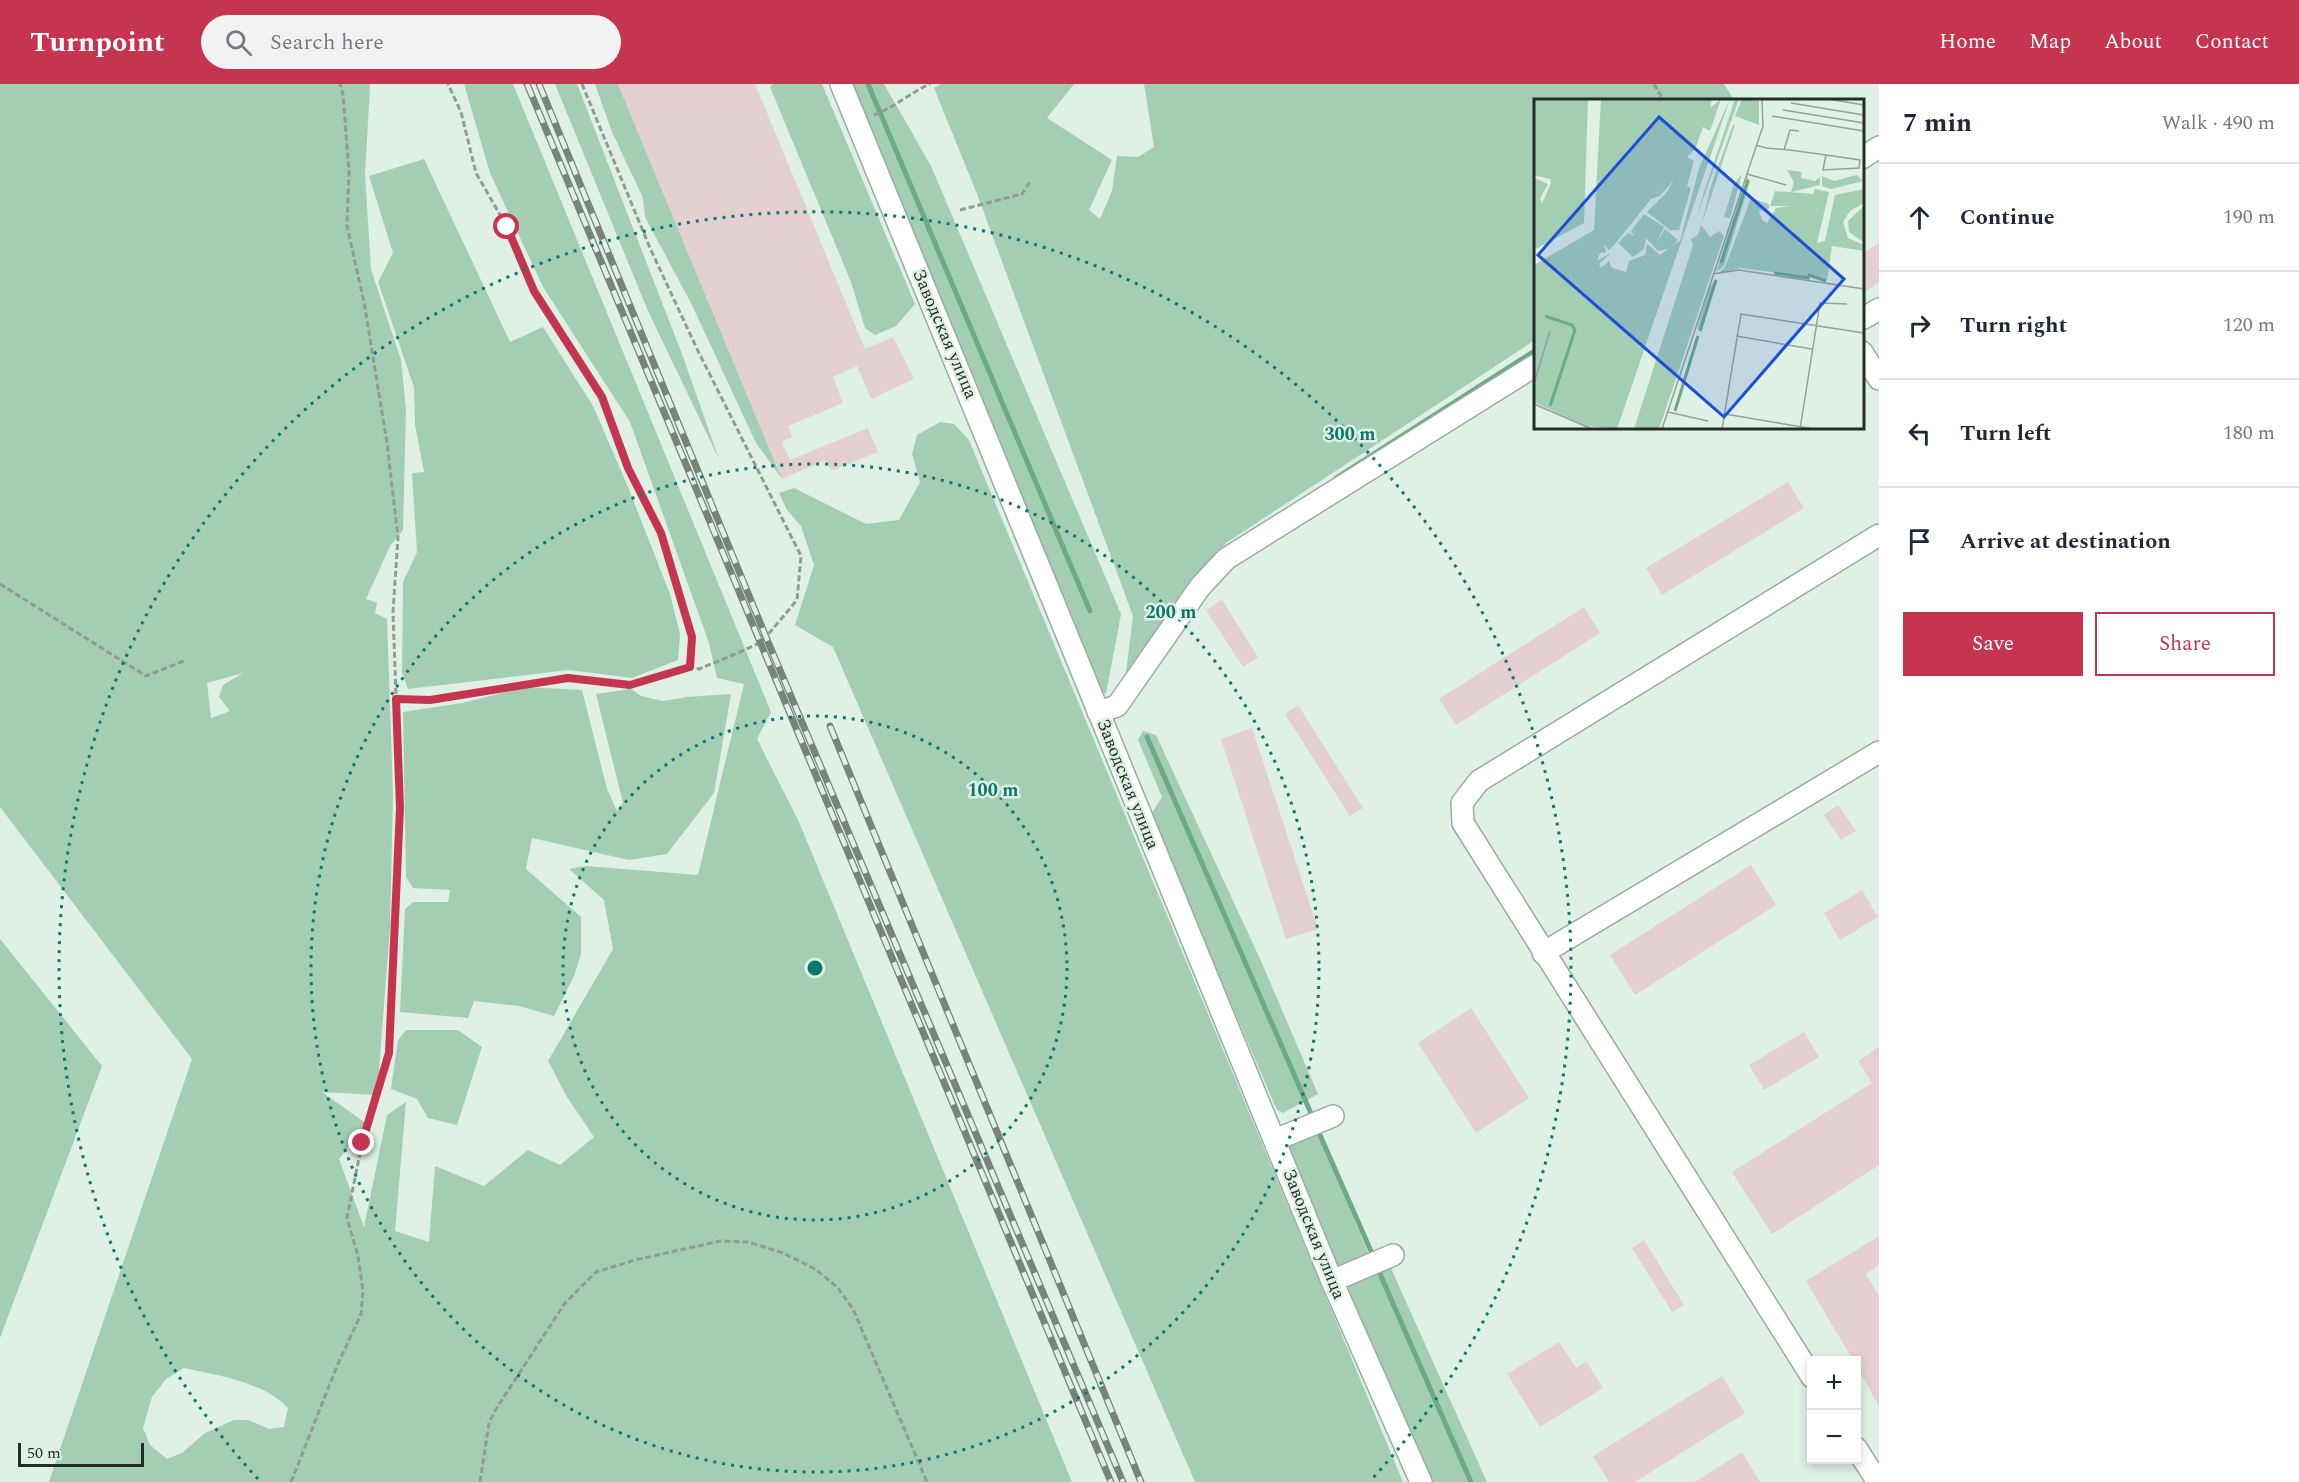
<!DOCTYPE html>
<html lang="en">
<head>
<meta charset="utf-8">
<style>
	body { margin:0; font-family:Spectral,serif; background:#f2f2f3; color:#1f2937 }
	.controls { position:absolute; right:18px; bottom:18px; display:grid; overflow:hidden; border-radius:0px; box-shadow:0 3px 9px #0003 }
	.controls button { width:54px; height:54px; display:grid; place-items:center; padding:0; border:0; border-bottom:2px solid #e0e1e3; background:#fff; color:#1f2937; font:30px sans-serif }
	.scale { position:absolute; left:18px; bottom:15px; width:126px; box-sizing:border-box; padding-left:6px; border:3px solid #252b27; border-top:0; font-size:16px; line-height:21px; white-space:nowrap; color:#252b27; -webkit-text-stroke:4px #dff0e5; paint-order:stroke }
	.stop { position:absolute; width:18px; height:18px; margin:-14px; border:4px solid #c5354f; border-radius:50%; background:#fff }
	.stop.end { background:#c5354f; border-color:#fff; box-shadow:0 2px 6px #0008 }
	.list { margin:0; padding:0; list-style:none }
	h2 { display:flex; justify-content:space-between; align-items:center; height:78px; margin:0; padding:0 24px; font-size:26px }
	h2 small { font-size:20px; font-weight:400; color:#747a83 }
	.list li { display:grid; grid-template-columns:39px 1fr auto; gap:18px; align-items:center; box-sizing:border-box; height:108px; padding:0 24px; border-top:2px solid #e0e1e3 }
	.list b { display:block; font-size:22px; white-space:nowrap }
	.list em { font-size:20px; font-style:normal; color:#747a83 }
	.actions { display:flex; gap:12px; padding:18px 24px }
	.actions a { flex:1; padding:14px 0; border:2px solid #c5354f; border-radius:0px; text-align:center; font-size:21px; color:#c5354f }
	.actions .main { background:#c5354f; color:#fff }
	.icon { flex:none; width:33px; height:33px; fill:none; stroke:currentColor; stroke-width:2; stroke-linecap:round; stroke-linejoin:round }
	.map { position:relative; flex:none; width:1879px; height:1398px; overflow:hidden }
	header { display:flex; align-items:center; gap:36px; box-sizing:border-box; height:84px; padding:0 30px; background:#c5354f; color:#fff }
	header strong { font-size:28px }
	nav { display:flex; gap:33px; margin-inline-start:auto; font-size:21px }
	.search { width:420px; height:54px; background:#f2f2f3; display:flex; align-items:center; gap:15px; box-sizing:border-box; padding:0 21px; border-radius:33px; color:#747a83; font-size:22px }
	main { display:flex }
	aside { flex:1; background:#fff }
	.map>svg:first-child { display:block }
	.green { fill:#a3ceb4; fill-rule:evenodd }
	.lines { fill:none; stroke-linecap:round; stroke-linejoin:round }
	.stream { stroke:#6da887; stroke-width:5 }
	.building { fill:#e4d0d1 }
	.minor-casing { stroke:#9baba1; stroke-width:24 }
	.path { stroke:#909c94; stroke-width:3; stroke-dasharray:6 3; stroke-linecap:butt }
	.minor { stroke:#fff; stroke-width:21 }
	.rail-casing { stroke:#78837b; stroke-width:7 }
	.rail { stroke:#dff0e5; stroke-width:4.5; stroke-dasharray:14; stroke-linecap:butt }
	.route { stroke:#c5354f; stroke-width:8 }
	.ring { fill:none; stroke:#0f766e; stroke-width:3; stroke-dasharray:3 6 }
	.labels { text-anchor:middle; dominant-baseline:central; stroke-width:5; stroke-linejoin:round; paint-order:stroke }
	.street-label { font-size:18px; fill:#252b27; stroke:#dff0e5 }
	.inset-river { fill:none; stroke:#6da887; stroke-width:3 }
	.inset-road { fill:none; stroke:#95a199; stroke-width:1.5 }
	.view { fill:#1d4ed8; fill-opacity:0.15; stroke:#1d4ed8; stroke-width:3 }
	.inset-edge { fill:none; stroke:#252b27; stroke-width:3 }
	.centre { fill:#0f766e; stroke:#dff0e5; stroke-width:3 }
	.ring-label { font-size:18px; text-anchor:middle; font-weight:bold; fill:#0f766e; stroke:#dff0e5; stroke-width:5; stroke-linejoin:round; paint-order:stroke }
</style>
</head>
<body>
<header>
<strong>Turnpoint</strong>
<div class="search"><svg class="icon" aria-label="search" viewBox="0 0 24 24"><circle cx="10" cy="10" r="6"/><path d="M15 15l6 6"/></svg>Search here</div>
<nav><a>Home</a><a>Map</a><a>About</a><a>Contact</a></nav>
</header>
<main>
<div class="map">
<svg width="1879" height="1398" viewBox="0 0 1879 1398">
	<rect width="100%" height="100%" fill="#dff0e5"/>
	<path class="green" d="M0,0H369L370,2L365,91L371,185L401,276L406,325L403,446L390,462L366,515L377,519L375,529L387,535L393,710L390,844L377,1011L322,1008L367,1040L339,1075L364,1143L387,1031L406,1018L395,1147L429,1158L435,1082L484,1102L528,1066L560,1081L594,1053L567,1013L548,977L613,865L604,816L569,785L586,782L698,791L744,600L717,594L709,559L630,338L543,203L490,89L464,0H513L771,628L757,655L799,738L1072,1398H49L192,975L0,723ZM243,589L223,601L219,613L230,627L211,634L207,599ZM184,1284C217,1291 264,1298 288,1324L284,1343L269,1345L248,1336H234L205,1349L182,1369L167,1375L150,1361L143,1344L152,1313L166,1295Z
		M555,0H577L682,270L719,375L648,227Z
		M595,0H618L782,395L756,359L692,221L645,133L643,114L612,48Z
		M773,0H822L915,220L896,242L875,251L865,244L851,198L770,3Z
		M849,0H884L931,82L1121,530L1106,610L1100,606Z
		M941,0H1074L1047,34L1112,76L1089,126L1100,135L1112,107L1117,72L1138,73L1154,63L1144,0H1724L1734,16H1536L1535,256L1226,459L1192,499L1124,604L1133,532L977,110L934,4Z
		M424,75L510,258L543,243L593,322L628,403L670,510L680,550L678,576L632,594L569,586L408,605L402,589L403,498L417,468L412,389L424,388L415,341L414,303L378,198L393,169L369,92Z
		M940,338L954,340L969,356L1403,1398H1195L833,563L795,541L814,481L801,442L787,426L779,409L794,404L866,440L899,436L920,398L912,370L917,351Z
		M526,603L582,606L607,705L617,727L623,719L596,610L631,605L641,612L663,617L687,613L731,610L714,709L667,770L629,776L532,754L526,785L581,833V870L574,892L554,932L519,922L474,917L468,934L400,928L405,825L413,818H448L450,806L413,804L406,793L403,628L462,619Z
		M1143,647L1156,651L1261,877L1318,1010L1283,1029L1277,1026L1150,732L1162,713L1138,656Z
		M0,855L102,982L0,1254Z
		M406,946H458L482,963L457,1041L428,1034L417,1015L391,1005L398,956Z
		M1317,1049L1370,1173L1335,1187L1288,1062Z
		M1389,1180L1487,1398H1430L1343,1205L1346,1197Z"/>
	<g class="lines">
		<path class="stream" d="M868,0L1090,527
			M1336,394L1536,266
			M1147,653L1313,1034
			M1316,1042L1374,1174
			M1377,1183L1471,1398"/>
	</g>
	<path class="building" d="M618,0H755L865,265L893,253L914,295L871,315L857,282L833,293L843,319L788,342L792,353L782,358L790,376L868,344L878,368L831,387L826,376L782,395Z
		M1879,159V198L1863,209V169Z
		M1788,398L1804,424L1662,511L1646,484Z
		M1222,516L1258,573L1243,583L1206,526Z
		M1584,523L1600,549L1456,641L1439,615Z
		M1298,621L1363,724L1350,732L1285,630Z
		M1252,644L1318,845L1286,855L1221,655Z
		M1838,721L1856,747L1841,756L1824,731Z
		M1751,781L1776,821L1635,911L1610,871Z
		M1862,806L1878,833L1840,856L1824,829Z
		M1471,924L1529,1014L1476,1049L1418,959Z
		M1804,948L1819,973L1764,1006L1749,981Z
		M1879,963V1081L1772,1150L1732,1088L1872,999L1858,977Z
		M1879,1152V1181L1866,1190L1879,1212V1322L1857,1283V1276H1853L1806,1197Z
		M1644,1156L1684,1221L1672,1228L1632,1164Z
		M1559,1258L1576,1284L1586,1277L1603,1304L1540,1343L1507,1290Z
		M1722,1292L1745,1329L1635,1398H1609L1593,1372Z
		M1742,1368L1760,1398H1695Z"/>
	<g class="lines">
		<defs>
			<path id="minor" d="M841,0L1332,1197L1421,1398
				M1862,74L1879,63
				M1862,235L1879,225
				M1862,268L1879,295
				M1098,628L1117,622L1200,503L1226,475L1536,281
				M1543,869L1879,668
				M1275,1056L1333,1032
				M1332,1197L1393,1171
				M1812,1293L1463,739L1462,719L1479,697L1879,451
				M1856,1364L1878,1398"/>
		</defs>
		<use href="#minor" class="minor-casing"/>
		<path class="path" d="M582,0L650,164L698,267L801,472L797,516L766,553L759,559L738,569L699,585L690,583
			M1654,0L1663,16
			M874,31C895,23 910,9 930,0
			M960,126L1022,110L1031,96
			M0,500L146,592L186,576
			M396,615L430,616L568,594L630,601L690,583L692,553L661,449L628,384L602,313L534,207L507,143L476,89L461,28L448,0
			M291,1398L337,1282L361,1230L363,1207L358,1172L347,1134L362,1059L389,969L400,724L393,528L398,453L387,359L364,218L347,142L349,88L343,10L340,0
			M480,1398L489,1339L496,1325L565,1219L596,1188L635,1176L720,1157L748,1158L783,1169L815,1185L837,1203L853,1225L927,1398"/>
		<use href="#minor" class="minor"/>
		<defs>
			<path id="rail" d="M527,0L1111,1398
				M539,0L766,553L1123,1398
				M830,642L1141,1398"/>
		</defs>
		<use href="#rail" class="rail-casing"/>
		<use href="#rail" class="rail"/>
	</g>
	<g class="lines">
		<path class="route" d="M362,1059L389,969L400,724L396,615L430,616L568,594L630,601L690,583L692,553L661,449L628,384L602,313L534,207L507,143"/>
	</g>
	<g class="ring">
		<circle cx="815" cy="884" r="252"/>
		<circle cx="815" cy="884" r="504"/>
		<path d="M258 1395A756 756 0 1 1 1372 1395"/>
	</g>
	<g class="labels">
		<g class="street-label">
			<text transform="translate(945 250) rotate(67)">Заводская улица</text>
			<text transform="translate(1128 700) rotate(68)">Заводская улица</text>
			<text transform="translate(1314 1150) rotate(68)">Заводская улица</text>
		</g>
	</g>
	<g transform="translate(1534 15)">
		<rect width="330" height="330" fill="#dff0e5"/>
		<path d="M0,0H54L50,124L0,151V79L14,85L6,100L8,105L17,84L16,80L0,76ZM67,0H178L176,9L187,0L176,32L169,28L161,50L153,58L160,62L153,87L157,89L145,131H136L113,113L133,93L140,81L126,97L117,100L81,145L75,151L70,146L72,153L66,154L63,162L77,154L65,165L67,169L75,162L78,169L92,173L95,162L111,156L113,145L126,156L134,150L124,152L112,139L110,150L99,158L84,144L94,134L100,137L97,132L110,115L130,128L123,143L131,130L144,141L139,146L146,142L165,69L196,0L83,330L52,327L0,303V166L60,131ZM201,0H205L163,117L169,96ZM208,0L225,2V26L201,17ZM199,26H201L168,124L177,87ZM253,71L268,73L267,79L281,82L286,78V86L257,93L260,83ZM208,75L196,119L190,118L200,85ZM323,76L329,82L297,90L288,87V77L300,82ZM213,77L216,83L190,167L182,173ZM281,90L295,93L283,144L291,142L301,96L330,90V104L316,112L309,123L314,139L330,146V152L298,147L293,181L274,174L273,178L206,169L184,175L191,168L217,99L235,105V110L225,112L228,121L233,124L242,109L256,107H236L241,92L279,95ZM330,107V142H328L315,133L314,122ZM167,126L176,138L185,132L190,137L125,330H100L159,146L157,140L164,136ZM182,180L168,231L163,230L175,189Z" fill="#a3ceb4"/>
		<path class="inset-river" d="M187,164L214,81M240,174L274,179L275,176L292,182M11,217L38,226L41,231L16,307M166,232L182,181M141,312L164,237"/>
		<path class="inset-road" d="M294,0L330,6M257,4L330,16M249,11L330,24M238,17L330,32M222,46L232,49L256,51L292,56L326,61L325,69L289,71L292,56M250,51L256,31L265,32M213,75L252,86M179,175L205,171L330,190M202,237L278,250M0,284L16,232M0,305L58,330M134,313L174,322M191,315L280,330M128,330L229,27L228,0M188,330L207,215L330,234M266,330L286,204L313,205"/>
		<path class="view" d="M125,18L310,180L190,318L4,156Z"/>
		<rect width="330" height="330" class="inset-edge"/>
	</g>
	<circle cx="815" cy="884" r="9" class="centre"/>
	<g class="ring-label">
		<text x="1350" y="356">300 m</text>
		<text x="1171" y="534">200 m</text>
		<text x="993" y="712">100 m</text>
	</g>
</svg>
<div class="controls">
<button>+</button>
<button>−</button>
</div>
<div class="scale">50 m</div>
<div class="stop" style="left:507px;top:143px"></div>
<div class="stop end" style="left:362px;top:1059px"></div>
</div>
<aside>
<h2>7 min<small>Walk · 490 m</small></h2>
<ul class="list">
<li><svg class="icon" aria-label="ahead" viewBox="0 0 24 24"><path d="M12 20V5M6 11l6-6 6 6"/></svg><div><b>Continue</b></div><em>190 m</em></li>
<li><svg class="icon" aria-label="right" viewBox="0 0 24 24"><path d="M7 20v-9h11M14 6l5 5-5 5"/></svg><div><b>Turn right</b></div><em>120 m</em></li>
<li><svg class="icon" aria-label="left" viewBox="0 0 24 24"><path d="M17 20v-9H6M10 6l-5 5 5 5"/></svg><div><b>Turn left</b></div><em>180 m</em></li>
<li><svg class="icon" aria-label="arrive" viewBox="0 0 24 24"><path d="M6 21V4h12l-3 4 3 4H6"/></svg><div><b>Arrive at destination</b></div></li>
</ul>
<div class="actions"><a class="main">Save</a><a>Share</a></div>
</aside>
</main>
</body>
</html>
